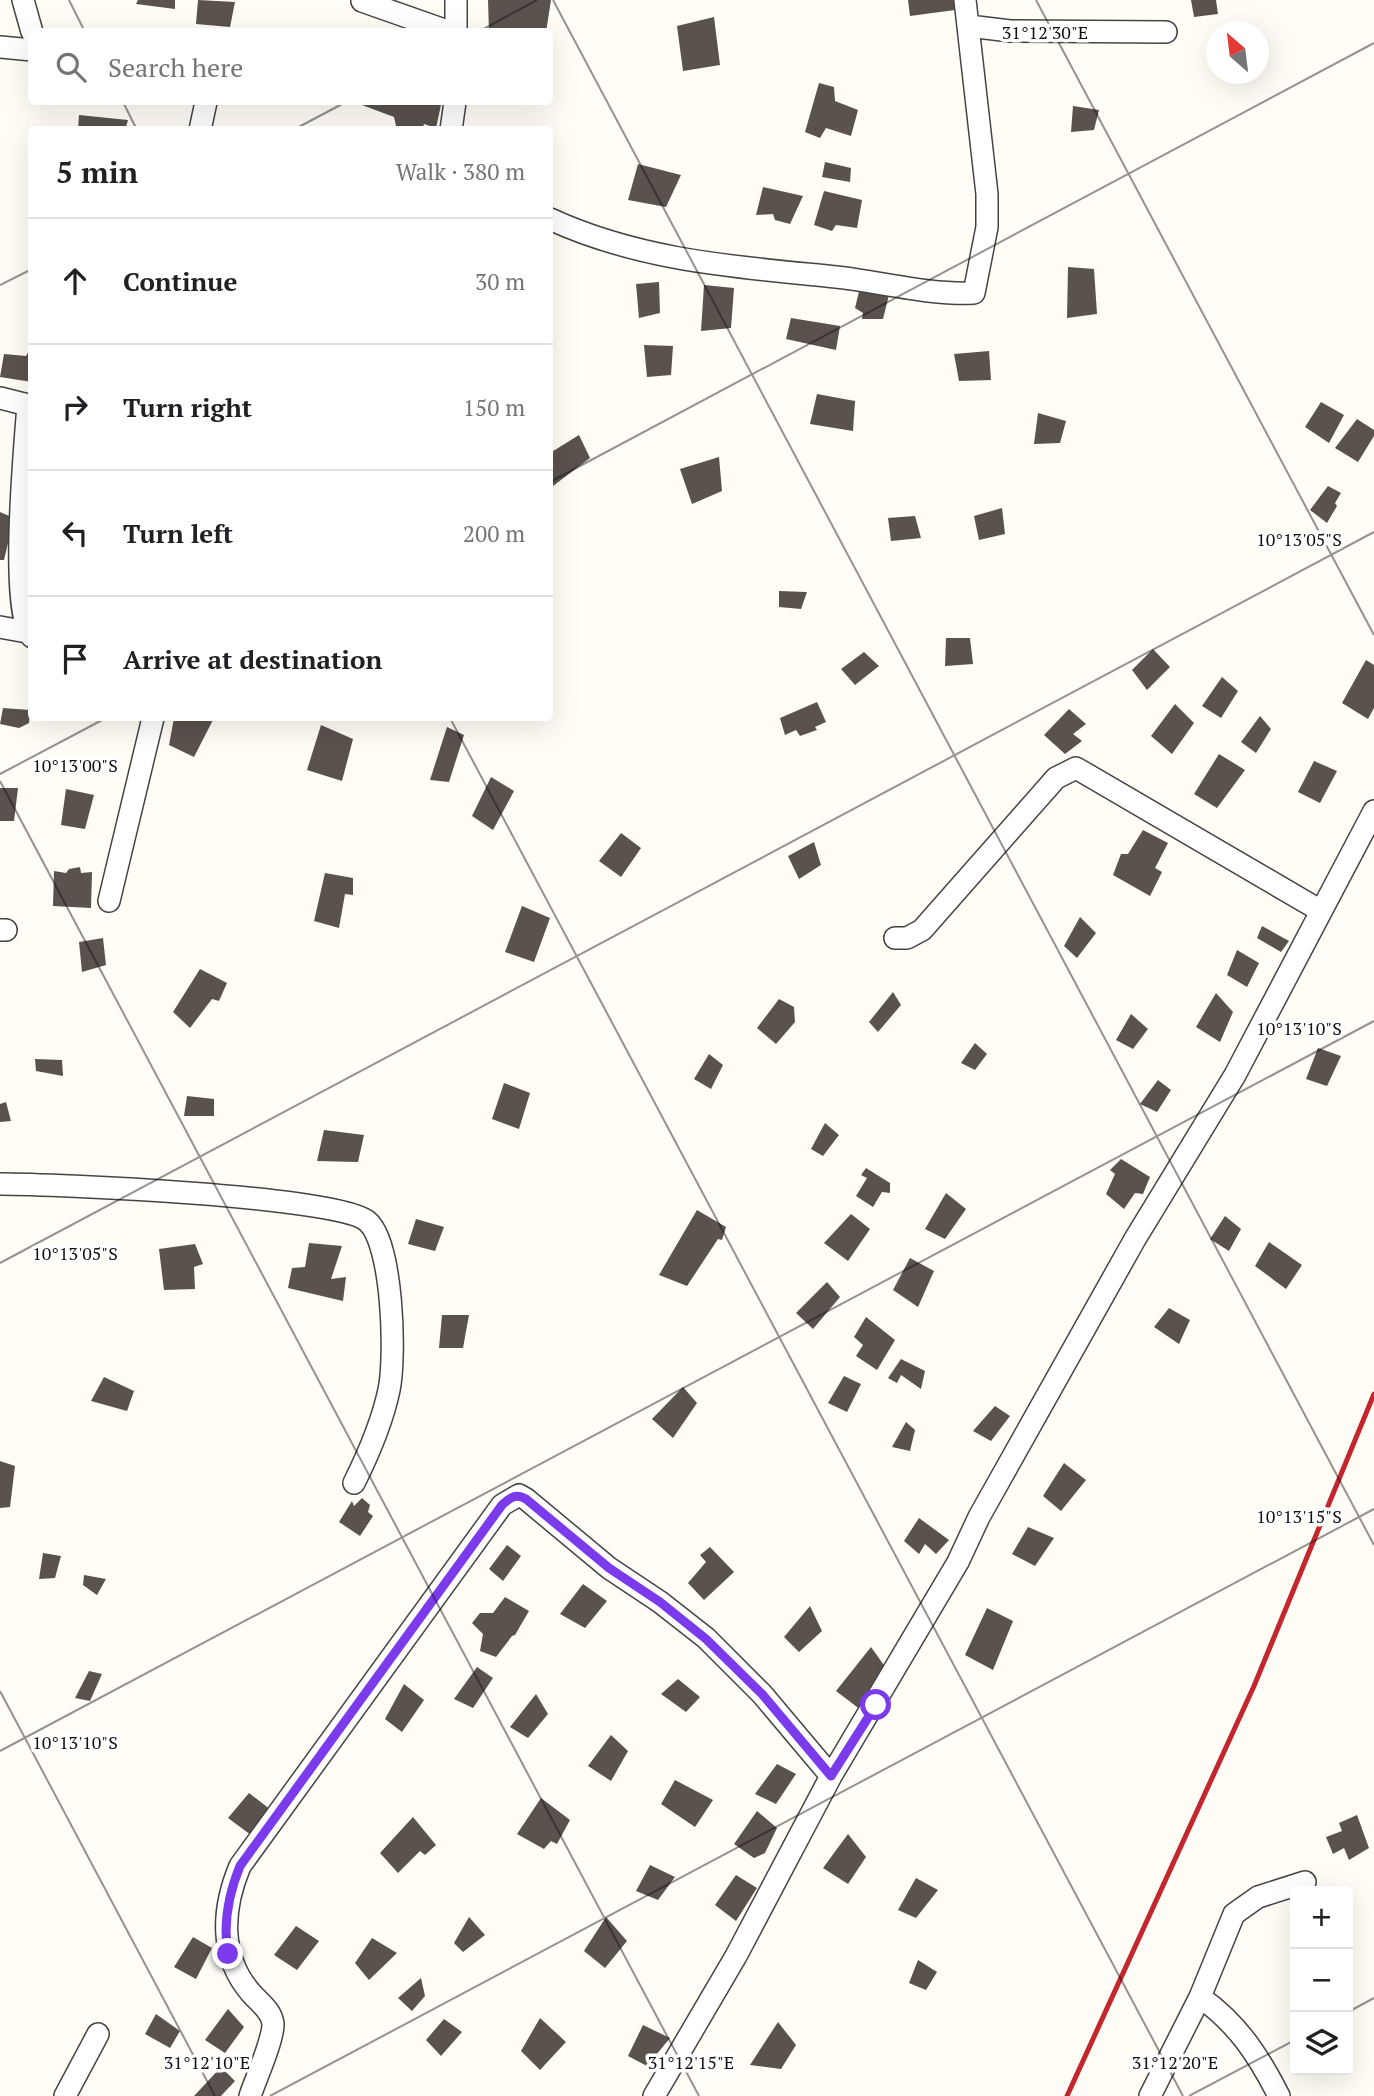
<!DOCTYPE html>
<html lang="en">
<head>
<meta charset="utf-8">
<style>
	body { margin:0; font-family:"PT Serif",serif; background:#f6f6f6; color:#202124 }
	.controls { position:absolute; right:21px; bottom:21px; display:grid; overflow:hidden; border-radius:7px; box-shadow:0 7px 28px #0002 }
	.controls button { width:63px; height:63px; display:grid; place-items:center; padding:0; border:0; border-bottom:2px solid #e0e0e0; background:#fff; color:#202124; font:35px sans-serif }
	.compass { position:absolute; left:1206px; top:21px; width:63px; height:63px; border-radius:50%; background:#fff; box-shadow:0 7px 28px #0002; rotate:332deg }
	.stop { position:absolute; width:21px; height:21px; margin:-16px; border:5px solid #7c3aed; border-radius:50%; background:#fff }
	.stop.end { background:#7c3aed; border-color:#fff; box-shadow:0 2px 7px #0008 }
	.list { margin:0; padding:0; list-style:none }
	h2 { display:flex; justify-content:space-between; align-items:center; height:91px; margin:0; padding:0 28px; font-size:30px }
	h2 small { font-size:23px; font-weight:400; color:#757577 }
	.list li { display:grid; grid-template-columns:46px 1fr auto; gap:21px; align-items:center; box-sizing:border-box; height:126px; padding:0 28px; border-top:2px solid #e0e0e0 }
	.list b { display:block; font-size:26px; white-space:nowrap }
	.list em { font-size:23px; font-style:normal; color:#757577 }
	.icon { flex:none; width:38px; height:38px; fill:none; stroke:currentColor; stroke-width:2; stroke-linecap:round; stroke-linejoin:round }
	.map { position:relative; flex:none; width:1374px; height:2096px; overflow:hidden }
	.search { position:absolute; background:#fff; box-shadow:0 7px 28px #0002; left:28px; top:28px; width:525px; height:77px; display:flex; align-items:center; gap:18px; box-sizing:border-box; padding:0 24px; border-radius:7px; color:#757577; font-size:26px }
	.panel { position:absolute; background:#fff; box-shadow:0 7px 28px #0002; left:28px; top:126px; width:525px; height:595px; border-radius:7px }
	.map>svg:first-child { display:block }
	.building { fill:#5a524d }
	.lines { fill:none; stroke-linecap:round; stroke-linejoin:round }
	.minor-casing { stroke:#444; stroke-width:24 }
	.minor { stroke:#fff; stroke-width:21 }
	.rail { stroke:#c4262e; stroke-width:5 }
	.route { stroke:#7c3aed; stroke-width:9 }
	.ticks { fill:none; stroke:#111; stroke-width:2; stroke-opacity:0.45 }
	.ticks-label { font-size:18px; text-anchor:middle; fill:#111; stroke:#fff; stroke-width:7; stroke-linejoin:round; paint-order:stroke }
</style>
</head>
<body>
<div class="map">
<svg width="1374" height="2096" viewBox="0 0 1374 2096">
	<rect width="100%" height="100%" fill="#fffdf5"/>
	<path class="building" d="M138,0H175V9L136,4Z
		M198,0L235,2L230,27L196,24Z
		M488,0H551L546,32H489Z
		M908,0H954L955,10L910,16Z
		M1191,0H1216L1218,14L1194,17Z
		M714,17L720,65L683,71L677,26Z
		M819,83L834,87L835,101L858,110L851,136L826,128L820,138L805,132Z
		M354,102H421L441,105L436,128L424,124L422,130H397L394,117Z
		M1073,106L1099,110L1094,130L1071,132Z
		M79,115L128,120L125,130H78Z
		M825,162L851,168L850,182L822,177Z
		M638,164L681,175L666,207L628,200Z
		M763,187L803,196L790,224L775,220L773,214L756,215Z
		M824,191L862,200L857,228L836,225L832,231L814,225Z
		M1068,267L1094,269L1097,314L1067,318Z
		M659,282L660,313L639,318L636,284Z
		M861,283L890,291L883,319H862L863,313L855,308Z
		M704,285L734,288L731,328L701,331Z
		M791,318L840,326L836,350L786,339Z
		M644,345L673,346L671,375L647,377Z
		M32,346V382L0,377L4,354L26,356Z
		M989,351L991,380L959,381L954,354Z
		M817,394L855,401L853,431L810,424Z
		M1321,402L1344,415L1329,443L1305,427Z
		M1038,413L1066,421L1060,443L1034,444Z
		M1357,419L1374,430V436L1358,462L1335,448Z
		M579,435L590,458L553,486L550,479V453Z
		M719,457L722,491L692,504L680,469Z
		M1328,486L1341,493L1335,503L1337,506L1327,523L1310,510Z
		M1002,508L1005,534L979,540L974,516Z
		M0,512L14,518L4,560H0Z
		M915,516L921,538L891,541L888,518Z
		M779,591L807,592L801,609L779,607Z
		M946,638H970L973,664L945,666Z
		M1153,649L1170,667L1147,690L1132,670Z
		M864,652L879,666L855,685L841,669Z
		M1366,660L1374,665V708L1368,719L1342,703Z
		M1222,677L1238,691L1221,718L1202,706Z
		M817,702L826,722L815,727L817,730L800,736L796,730L785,735L780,718Z
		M1175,704L1194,723L1172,754L1151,736Z
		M3,708L30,710L29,723L19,728L0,724Z
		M1069,709L1086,724L1073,734L1082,741L1065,754L1044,735Z
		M1260,716L1271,729L1256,753L1241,742Z
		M174,718H214L194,757L169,745Z
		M321,725L353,739L342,781L307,770Z
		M447,727L464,735L449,782L430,780Z
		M1219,754L1245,770L1217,808L1194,794Z
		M1314,761L1337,771L1320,803L1298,792Z
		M491,777L514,791L493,830L472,816Z
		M0,788H18L14,821H0Z
		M66,789L94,795L85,829L61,825Z
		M1143,830L1168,843L1155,868L1162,872L1150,896L1113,875L1121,854H1128Z
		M621,833L641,848L621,877L599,861Z
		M814,842L821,865L799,879L788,856Z
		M80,867L81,873L92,872L91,908L53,906L54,871L66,873L69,869Z
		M325,873L353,878V895L345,894L339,928L314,921Z
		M522,906L550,918L534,962L505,952Z
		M1080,917L1096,933L1077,958L1064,946Z
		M1262,926L1289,941L1281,952L1257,938Z
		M103,938L106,965L82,972L79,942Z
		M1237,950L1259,963L1247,987L1227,975Z
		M200,969L227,983L219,1001L212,999L190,1028L173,1012Z
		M893,992L901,1005L878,1032L869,1022Z
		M1216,993L1233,1012L1220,1042L1196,1027Z
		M779,999L794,1007L795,1022L776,1044L757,1028Z
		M1131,1014L1148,1029L1133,1049L1116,1040Z
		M975,1043L987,1054L975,1070L961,1063Z
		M1318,1048L1341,1056L1327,1086L1306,1079Z
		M709,1054L723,1065L711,1089L694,1079Z
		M35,1059L62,1060L63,1076L36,1071Z
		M1158,1080L1171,1090L1157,1112L1140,1104Z
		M504,1083L530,1093L519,1129L492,1119Z
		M187,1096L214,1099V1116H184Z
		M6,1102L11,1121L0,1122V1104Z
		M825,1123L839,1135L823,1156L811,1149Z
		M324,1130L364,1135L358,1162L317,1161Z
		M1121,1159L1150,1177L1143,1194L1135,1193L1124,1209L1106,1194L1115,1174L1110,1170Z
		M866,1168L890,1183V1193L882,1192L873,1207L856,1196L867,1178L861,1175Z
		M946,1193L966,1209L945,1239L925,1229Z
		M697,1210L726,1227L722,1240L718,1239L687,1286L659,1275Z
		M851,1214L870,1229L848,1261L824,1243Z
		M1225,1216L1241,1229L1229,1251L1210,1239Z
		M416,1219L444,1227L435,1251L408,1244Z
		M1269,1242L1302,1265L1286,1289L1255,1266Z
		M309,1243L342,1246L331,1279L346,1277L343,1301L288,1288L292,1268L305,1267Z
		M195,1244L203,1264L194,1267L195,1289L164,1290L159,1249Z
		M910,1258L934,1271L918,1307L893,1290Z
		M827,1282L840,1297L813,1329L796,1313Z
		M1169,1308L1190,1320L1179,1344L1154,1327Z
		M442,1315H469L463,1348H439Z
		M866,1317L895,1340L877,1370L856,1356L863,1345L854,1337Z
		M901,1359L925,1371L921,1389L901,1375L897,1383L888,1378Z
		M844,1376L861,1384L847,1412L828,1403Z
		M104,1377L134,1391L127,1411L91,1401Z
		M683,1387L697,1403L673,1438L652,1419Z
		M995,1406L1010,1416L991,1441L973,1431Z
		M906,1422L915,1430L910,1451L892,1447Z
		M0,1461L15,1466L10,1507L0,1508Z
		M1064,1463L1086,1480L1061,1511L1043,1496Z
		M362,1498L370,1505L368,1512L373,1516L360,1536L339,1522L352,1501L354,1506Z
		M919,1518L949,1540L936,1554L925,1544L919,1554L904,1541Z
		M1028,1527L1054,1538L1035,1566L1012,1554Z
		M507,1545L521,1556L503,1581L489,1569Z
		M710,1547L734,1572L704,1600L688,1583L706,1562L700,1555Z
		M43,1553L61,1556L55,1578L39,1579Z
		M84,1575L106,1579L97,1595L83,1585Z
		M583,1584L607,1601L585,1628L560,1614Z
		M505,1597L529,1611L515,1635L512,1636L496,1657L480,1651L483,1634L472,1623L480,1613H493Z
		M810,1606L822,1631L799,1652L784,1637Z
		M987,1608L1013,1621L993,1670L965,1655Z
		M871,1647L891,1675L861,1710L836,1691Z
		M477,1667L493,1678L473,1708L454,1699Z
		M89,1671L102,1674L90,1701L75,1698Z
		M678,1679L700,1697L686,1712L661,1694Z
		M404,1684L424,1700L402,1732L385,1719Z
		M536,1694L548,1714L528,1738L510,1727Z
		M611,1735L628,1751L611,1781L588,1766Z
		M777,1764L796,1774L776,1804L755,1794Z
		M675,1780L713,1800L695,1827L661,1804Z
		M249,1793L271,1810L251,1835L228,1818Z
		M541,1798L570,1820L557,1844L551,1841L544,1849L517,1834Z
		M757,1811L777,1828L765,1853L754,1858L734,1844Z
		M1357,1815L1369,1848L1349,1860L1344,1848L1333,1854L1326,1837L1342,1831L1339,1823Z
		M413,1817L436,1845L425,1855L420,1851L398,1873L380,1853Z
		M848,1834L866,1857L848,1884L823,1868Z
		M650,1865L675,1877L658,1900L636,1891Z
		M736,1875L757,1888L736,1921L715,1905Z
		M916,1878L938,1890L916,1918L898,1910Z
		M469,1917L485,1935L463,1952L454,1943Z
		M606,1917L627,1941L605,1968L584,1951Z
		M296,1926L319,1941L297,1970L274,1955Z
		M193,1937L212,1948L196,1979L174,1967Z
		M372,1938L397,1953L369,1980L355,1963Z
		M918,1960L937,1972L926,1990L909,1983Z
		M421,1978L425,1996L412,2011L398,1998Z
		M228,2009L244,2027L225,2053L205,2040Z
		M156,2014L180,2031L170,2048L145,2034Z
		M540,2018L566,2042L540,2070L521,2051Z
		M444,2019L462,2032L441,2056L426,2040Z
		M778,2022L796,2045L781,2069L750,2065Z
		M643,2025L670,2038L647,2066L628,2056Z
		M221,2067L235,2081L221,2096H194Z"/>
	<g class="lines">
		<defs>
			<path id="minor" d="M23,0L32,32
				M456,0V32
				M362,1L450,32
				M969,26L1010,31L1166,32
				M0,47L32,50
				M200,130L206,102
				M451,130L455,102
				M550,219C641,261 737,267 836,277C882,282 927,295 974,293L987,227V194L965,0
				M0,398L32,406
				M28,405C25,445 9,612 32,637
				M0,627L27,632
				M109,901L153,718
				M0,930H6
				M895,938H907L922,930L1056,778L1076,768L1321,911
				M0,1184C53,1184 337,1196 367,1221C393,1242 396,1357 389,1390C382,1423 369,1453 354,1483
				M1200,1997C1238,2024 1258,2055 1279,2096
				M65,2096L98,2034
				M250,2096C256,2078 273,2041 273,2024C272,2011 259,2002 251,1993C219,1956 222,1909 240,1866L502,1505L519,1495L526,1499L609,1568L660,1602L706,1638L762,1694L831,1776
				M654,2096L736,1956L831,1776L958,1562L979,1517L1135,1239L1235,1075L1374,811
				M1150,2096L1200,1997L1234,1914L1258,1897L1305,1882"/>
		</defs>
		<use href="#minor" class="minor-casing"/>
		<use href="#minor" class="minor"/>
		<path class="rail" d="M1067,2096L1254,1686L1374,1394"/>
	</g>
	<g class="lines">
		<path class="route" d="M228,1954C223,1925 229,1893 240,1866L502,1505C510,1498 515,1493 526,1499L609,1568L660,1602L706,1639L762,1694L831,1776L876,1705"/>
	</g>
	<path class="ticks" d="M69,0L85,32M553,0L1374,1545M1036,0L1374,635M478,32L537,0M123,102L137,130M293,130L346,102M0,285L32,269M550,482L1374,43M450,718L1183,2096M0,774L106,718M0,781L699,2096M0,1263L1374,532M0,1691L215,2096M0,1751L1374,1021M1348,2012L1374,1998M270,2096L1374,1509M1189,2096L1295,2040"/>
	<g class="ticks-label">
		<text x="1045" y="39">31°12'30"E</text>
		<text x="1299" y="546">10°13'05"S</text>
		<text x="75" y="772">10°13'00"S</text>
		<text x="1299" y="1035">10°13'10"S</text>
		<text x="75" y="1260">10°13'05"S</text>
		<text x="1299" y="1523">10°13'15"S</text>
		<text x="75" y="1749">10°13'10"S</text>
		<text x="207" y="2069">31°12'10"E</text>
		<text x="691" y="2069">31°12'15"E</text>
		<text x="1175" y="2069">31°12'20"E</text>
	</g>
</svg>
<div class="controls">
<button>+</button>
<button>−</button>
<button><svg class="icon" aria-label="layers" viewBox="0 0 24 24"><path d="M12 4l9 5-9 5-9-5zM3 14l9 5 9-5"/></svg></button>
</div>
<svg class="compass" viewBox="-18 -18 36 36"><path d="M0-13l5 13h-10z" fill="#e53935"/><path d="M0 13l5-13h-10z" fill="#757577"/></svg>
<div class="stop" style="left:876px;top:1705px"></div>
<div class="stop end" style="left:228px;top:1954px"></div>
<div class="search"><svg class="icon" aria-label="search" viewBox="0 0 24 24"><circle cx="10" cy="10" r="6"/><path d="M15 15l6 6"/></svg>Search here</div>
<section class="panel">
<h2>5 min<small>Walk · 380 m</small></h2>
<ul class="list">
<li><svg class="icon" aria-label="ahead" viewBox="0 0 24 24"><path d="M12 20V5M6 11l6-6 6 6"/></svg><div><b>Continue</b></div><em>30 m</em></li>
<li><svg class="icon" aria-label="right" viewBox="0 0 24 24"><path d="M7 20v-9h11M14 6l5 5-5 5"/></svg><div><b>Turn right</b></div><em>150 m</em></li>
<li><svg class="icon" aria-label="left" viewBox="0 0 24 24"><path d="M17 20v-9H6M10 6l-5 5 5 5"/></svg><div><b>Turn left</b></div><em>200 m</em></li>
<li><svg class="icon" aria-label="arrive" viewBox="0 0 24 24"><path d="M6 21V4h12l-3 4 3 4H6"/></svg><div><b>Arrive at destination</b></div></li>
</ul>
</section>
</div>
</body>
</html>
